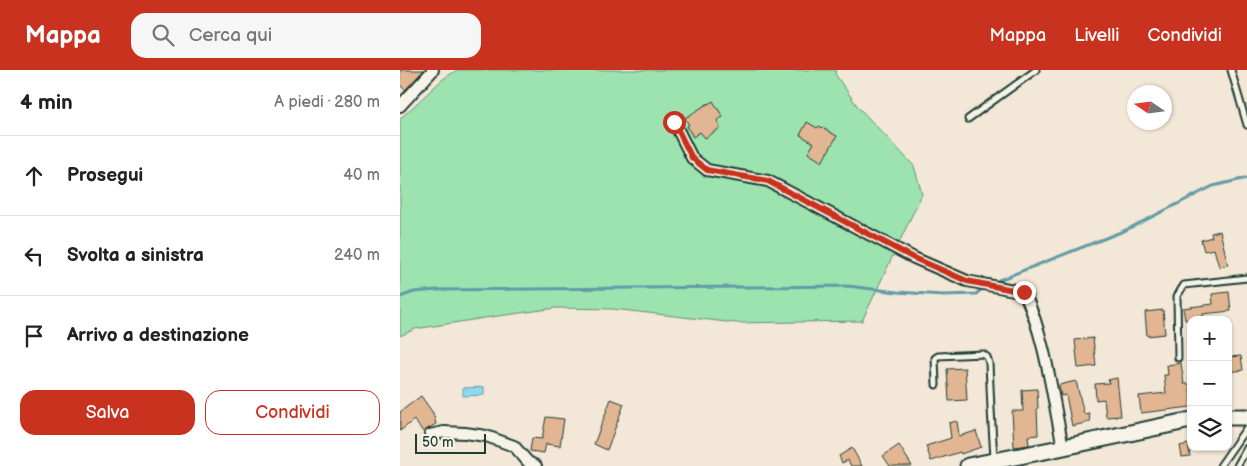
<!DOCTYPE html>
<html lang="it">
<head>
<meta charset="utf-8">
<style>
	body { margin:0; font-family:"Balsamiq Sans",sans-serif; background:#f6f6f6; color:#222 }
	.controls { position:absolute; right:15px; bottom:15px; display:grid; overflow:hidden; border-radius:10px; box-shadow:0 1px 4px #0004 }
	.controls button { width:45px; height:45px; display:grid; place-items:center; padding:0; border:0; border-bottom:1px solid #e0e0e0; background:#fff; color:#222; font:25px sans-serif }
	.compass { position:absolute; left:727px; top:15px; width:45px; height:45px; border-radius:50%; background:#fff; box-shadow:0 1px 4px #0004; rotate:283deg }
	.scale { position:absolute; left:15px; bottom:12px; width:71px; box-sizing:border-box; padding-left:5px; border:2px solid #1f3d34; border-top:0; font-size:14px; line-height:18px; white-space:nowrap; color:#1f3d34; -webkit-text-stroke:4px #f7f3e8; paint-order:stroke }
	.stop { position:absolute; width:15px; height:15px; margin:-11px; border:4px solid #c8321e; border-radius:50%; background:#fff }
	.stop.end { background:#c8321e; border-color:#fff; box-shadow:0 1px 5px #0008 }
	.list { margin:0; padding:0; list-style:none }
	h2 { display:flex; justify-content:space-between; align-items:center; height:65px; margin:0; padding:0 20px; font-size:21px }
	h2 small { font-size:16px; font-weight:400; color:#767676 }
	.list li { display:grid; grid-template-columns:32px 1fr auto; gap:15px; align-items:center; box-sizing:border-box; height:80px; padding:0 20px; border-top:1px solid #e0e0e0 }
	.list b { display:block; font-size:19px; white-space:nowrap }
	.list em { font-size:16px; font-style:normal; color:#767676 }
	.actions { display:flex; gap:10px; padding:15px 20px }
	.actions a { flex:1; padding:11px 0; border:1px solid #c8321e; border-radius:15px; text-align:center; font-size:18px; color:#c8321e }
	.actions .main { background:#c8321e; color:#fff }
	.icon { flex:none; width:28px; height:28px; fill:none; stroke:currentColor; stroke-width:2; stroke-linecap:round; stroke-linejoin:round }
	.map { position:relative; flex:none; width:847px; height:396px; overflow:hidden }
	header { display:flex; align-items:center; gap:30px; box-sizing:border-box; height:70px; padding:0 25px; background:#c8321e; color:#fff }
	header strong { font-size:24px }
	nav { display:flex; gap:28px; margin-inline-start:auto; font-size:18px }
	.search { width:350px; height:45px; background:#f6f6f6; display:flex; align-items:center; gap:12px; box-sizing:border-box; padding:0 18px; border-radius:15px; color:#767676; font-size:19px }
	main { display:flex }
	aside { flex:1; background:#fff }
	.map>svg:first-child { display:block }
	.green { fill:#9de3b0; stroke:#5e9072 }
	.water { fill:#8fdaf0; stroke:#629ba5 }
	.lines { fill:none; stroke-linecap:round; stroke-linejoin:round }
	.stream { stroke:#629ba5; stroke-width:3 }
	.building { fill:#e2b692; stroke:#1f3d34 }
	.lane-casing { stroke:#1f3d34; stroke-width:9 }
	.street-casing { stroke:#1f3d34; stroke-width:14 }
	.secondary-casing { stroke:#1f3d34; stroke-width:19 }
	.lane { stroke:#f7f3e8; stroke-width:5 }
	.street { stroke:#f7f3e8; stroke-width:10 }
	.secondary { stroke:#f7f3e8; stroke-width:15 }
	.route { stroke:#c8321e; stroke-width:6 }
</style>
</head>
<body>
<header>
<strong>Mappa</strong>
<div class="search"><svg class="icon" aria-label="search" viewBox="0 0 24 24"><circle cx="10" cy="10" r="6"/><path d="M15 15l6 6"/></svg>Cerca qui</div>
<nav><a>Mappa</a><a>Livelli</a><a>Condividi</a></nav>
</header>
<main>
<aside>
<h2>4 min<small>A piedi · 280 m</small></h2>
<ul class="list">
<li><svg class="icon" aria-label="ahead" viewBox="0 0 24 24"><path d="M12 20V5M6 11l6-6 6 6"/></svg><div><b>Prosegui</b></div><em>40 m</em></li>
<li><svg class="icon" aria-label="left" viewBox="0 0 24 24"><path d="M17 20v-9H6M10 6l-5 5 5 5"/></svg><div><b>Svolta a sinistra</b></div><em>240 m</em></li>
<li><svg class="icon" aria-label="arrive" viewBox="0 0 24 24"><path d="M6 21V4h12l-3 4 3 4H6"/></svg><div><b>Arrivo a destinazione</b></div></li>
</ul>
<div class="actions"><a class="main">Salva</a><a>Condividi</a></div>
</aside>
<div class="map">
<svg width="847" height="396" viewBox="0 0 847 396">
	<rect width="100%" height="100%" fill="#f3e7d7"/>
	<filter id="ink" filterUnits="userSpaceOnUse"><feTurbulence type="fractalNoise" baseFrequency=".02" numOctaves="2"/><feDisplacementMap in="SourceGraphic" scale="10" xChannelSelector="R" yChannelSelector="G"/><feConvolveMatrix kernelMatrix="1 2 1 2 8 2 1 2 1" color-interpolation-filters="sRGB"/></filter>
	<g filter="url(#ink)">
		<path class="green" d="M57,0H436L435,4L458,37L514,96L522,124L462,251L336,253L213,239L156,238L91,247L15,259L0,266V49L43,9Z"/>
		<path class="water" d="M84,317V325L63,326V318Z"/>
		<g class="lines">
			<path class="stream" d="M599,210L726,160L813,116L847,108
				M0,227L14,222L37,220L448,216L497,222L543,225L576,224L583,218"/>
		</g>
		<path class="building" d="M0,0H24L5,20L0,15Z
			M313,31L323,47L317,50L320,58L305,68L300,62L293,67L287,56L289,55L285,48L307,34H308Z
			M407,52L417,58L419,56L437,66L422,92L408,83L414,73L400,65Z
			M820,161L828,195L819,197L814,179L804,181L801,170L812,167L811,163Z
			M829,222L831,241L803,244L804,250H785L783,238L813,234L812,224Z
			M763,240L765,264L747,266L745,242Z
			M693,268L696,296L678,298L675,270Z
			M841,286L843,300L828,302V287Z
			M781,293L784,314H790L791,337L741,343L739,326L766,323L764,305H768L767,295Z
			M565,298L567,330L549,331L547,299Z
			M717,308L721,346L706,347L704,329L696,330L695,314L709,313L708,310Z
			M676,311L684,344L689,343L690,352L672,356L666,325L661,326L659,315Z
			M637,319L638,338H637L638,365L628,366L629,375L614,377L612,341H623L622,320Z
			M21,326L33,343L36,354L26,360L24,363L14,350L0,361V342Z
			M211,329L224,334L207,380L194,374Z
			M146,347L164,349L160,376L146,374L144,383L130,381L132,368L142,369Z
			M557,351L559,366L576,361L581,377L561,384L560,382L531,391L526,376L551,368L549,353Z
			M788,374L790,386L782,387L780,376Z
			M499,375L512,396H490L483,386Z
			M452,378L462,396H451L448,390L442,393L439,386Z"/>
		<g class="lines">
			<defs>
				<path id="lane" d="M831,0L847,55
					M568,49L636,0
					M778,288L777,226L784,215L847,208
					M536,315L535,288L538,286L583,284L587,287L589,293L591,339L594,388
					M820,396L847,357
					M837,396L847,378"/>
				<path id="street" d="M0,36L33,0
					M274,52L292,88L307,100L368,111L514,188L567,211L624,222C646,270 652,325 663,377
					M30,365L44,362L65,363L86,366L114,376L128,392L136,396"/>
				<path id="secondary" d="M828,347H847
					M568,396L650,380L791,350"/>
			</defs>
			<use href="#lane" class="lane-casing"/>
			<use href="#street" class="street-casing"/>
			<use href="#secondary" class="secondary-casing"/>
			<use href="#lane" class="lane"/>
			<use href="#street" class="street"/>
			<use href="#secondary" class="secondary"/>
		</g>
	</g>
	<g class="lines" filter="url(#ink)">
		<path class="route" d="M274,52L292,88L307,100L368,111L514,188L567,211L624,222"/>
	</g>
</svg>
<div class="controls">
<button>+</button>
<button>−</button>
<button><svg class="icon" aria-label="layers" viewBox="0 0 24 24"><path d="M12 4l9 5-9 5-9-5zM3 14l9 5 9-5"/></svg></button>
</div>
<svg class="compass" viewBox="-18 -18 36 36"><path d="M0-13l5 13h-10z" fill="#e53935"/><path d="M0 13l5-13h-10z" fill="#767676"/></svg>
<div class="scale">50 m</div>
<div class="stop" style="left:274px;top:52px"></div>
<div class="stop end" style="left:624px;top:222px"></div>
</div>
</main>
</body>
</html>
